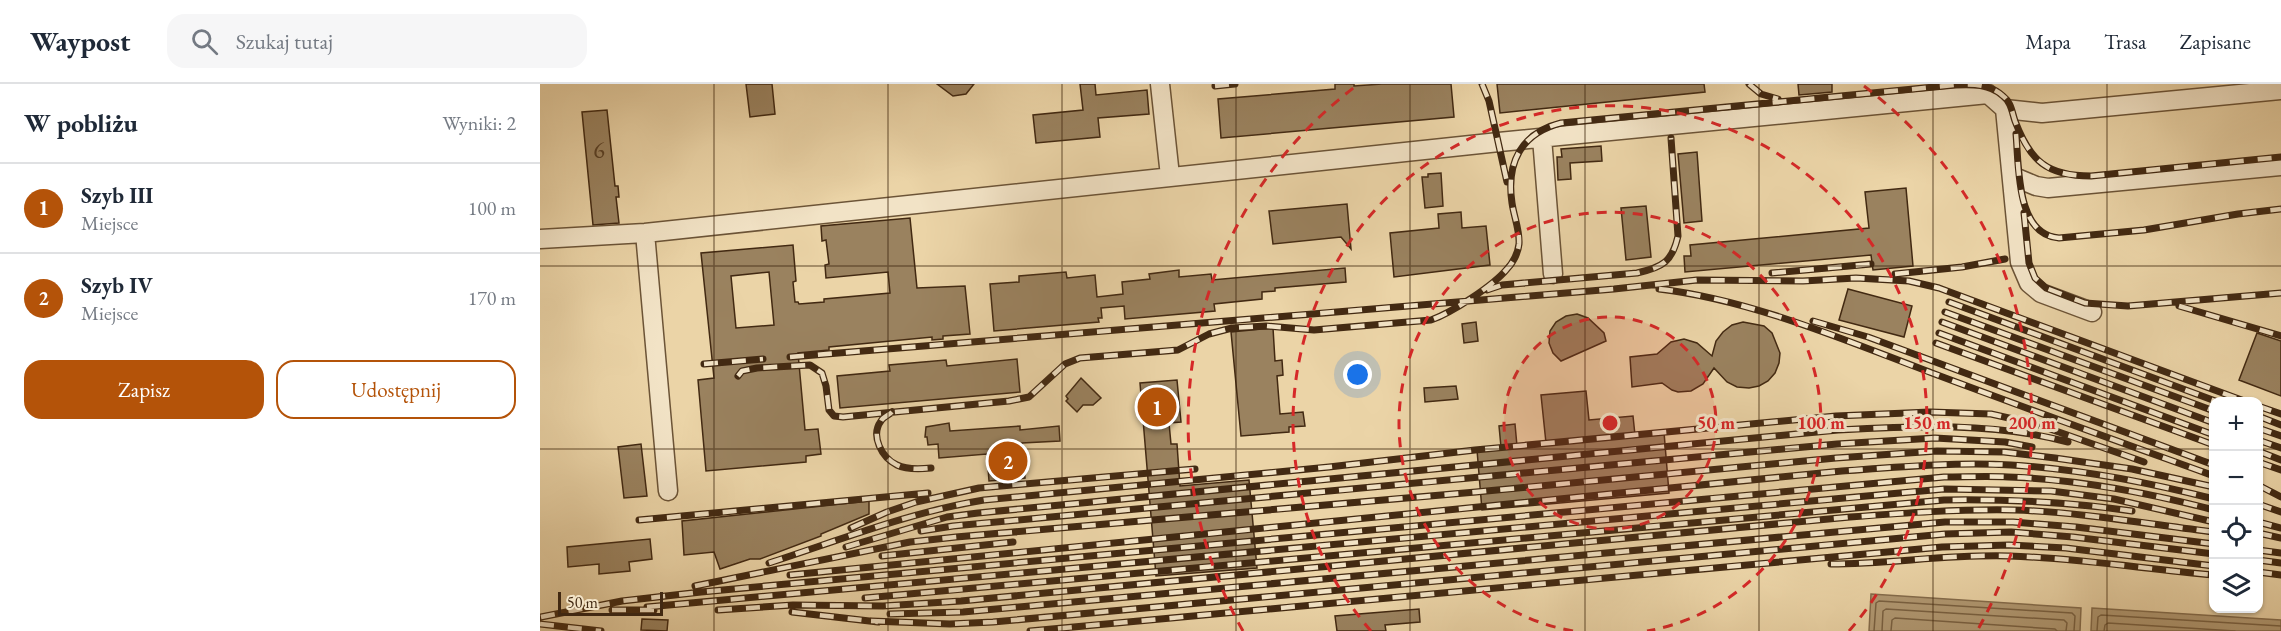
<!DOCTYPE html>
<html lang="pl">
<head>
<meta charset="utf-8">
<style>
	body { margin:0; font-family:"EB Garamond",serif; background:#f6f6f7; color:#1f2937 }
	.controls { position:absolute; right:18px; bottom:18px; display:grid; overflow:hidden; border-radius:12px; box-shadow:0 2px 4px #0004 }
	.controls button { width:54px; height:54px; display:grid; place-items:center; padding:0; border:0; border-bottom:2px solid #e0e1e3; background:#fff; color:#1f2937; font:30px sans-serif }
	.scale { position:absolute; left:18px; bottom:15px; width:105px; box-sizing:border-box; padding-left:6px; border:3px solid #422912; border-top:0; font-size:16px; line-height:21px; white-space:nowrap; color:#422912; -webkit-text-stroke:4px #f2e3c6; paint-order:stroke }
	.you { position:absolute; left:818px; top:291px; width:21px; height:21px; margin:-15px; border:4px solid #fff; border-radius:50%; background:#1a73e8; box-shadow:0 0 0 9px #1a73e833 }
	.badge { display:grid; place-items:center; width:39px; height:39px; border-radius:50%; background:#b45309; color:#fff; font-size:20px; font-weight:700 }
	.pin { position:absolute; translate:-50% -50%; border:3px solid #fff; box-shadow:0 2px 6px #0006 }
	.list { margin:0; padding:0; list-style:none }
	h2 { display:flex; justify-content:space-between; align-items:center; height:78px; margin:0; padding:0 24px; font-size:26px }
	h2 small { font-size:20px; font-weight:400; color:#747a83 }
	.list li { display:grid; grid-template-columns:39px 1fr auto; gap:18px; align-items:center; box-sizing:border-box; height:90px; padding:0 24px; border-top:2px solid #e0e1e3 }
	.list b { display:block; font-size:22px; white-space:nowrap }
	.list p { margin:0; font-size:20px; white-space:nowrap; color:#747a83 }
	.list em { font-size:20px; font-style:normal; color:#747a83 }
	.actions { display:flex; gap:12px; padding:18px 24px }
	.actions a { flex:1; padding:14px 0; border:2px solid #b45309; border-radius:18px; text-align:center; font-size:21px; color:#b45309 }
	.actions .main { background:#b45309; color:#fff }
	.icon { flex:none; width:33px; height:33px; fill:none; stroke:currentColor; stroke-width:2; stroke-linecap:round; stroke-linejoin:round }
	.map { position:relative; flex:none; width:1741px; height:547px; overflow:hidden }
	header { display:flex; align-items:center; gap:36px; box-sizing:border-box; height:84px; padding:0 30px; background:#fff; border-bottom:2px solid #e0e1e3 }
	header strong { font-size:28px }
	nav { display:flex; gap:33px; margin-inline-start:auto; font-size:21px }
	.search { width:420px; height:54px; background:#f6f6f7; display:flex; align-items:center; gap:15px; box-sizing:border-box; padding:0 21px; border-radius:18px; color:#747a83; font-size:22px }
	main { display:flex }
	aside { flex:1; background:#fff }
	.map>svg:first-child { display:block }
	.water { fill:#b29a74; stroke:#856d4d; stroke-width:1.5 }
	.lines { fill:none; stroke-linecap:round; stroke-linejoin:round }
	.shore { stroke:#7a6243; stroke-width:1.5 }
	.building { fill:#9a825f; stroke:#422912; stroke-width:1.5; fill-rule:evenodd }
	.minor-casing { stroke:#6c5437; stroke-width:21 }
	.minor { stroke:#f2e3c6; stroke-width:18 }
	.rail-casing { stroke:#422912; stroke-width:7 }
	.rail { stroke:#f2e3c6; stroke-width:4.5; stroke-dasharray:14; stroke-linecap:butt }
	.grid { fill:none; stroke:#422912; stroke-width:1.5; stroke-opacity:0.55 }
	.ring { fill:none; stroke:#d62828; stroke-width:3; stroke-dasharray:10 8 }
	.labels { text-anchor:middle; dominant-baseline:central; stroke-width:6; stroke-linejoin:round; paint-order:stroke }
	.number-label { font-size:24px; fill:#583f25 }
	.centre { fill:#d62828; stroke:#f2e3c6; stroke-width:3 }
	.ring-label { font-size:18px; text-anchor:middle; font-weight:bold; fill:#d62828; stroke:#f2e3c6; stroke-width:6; stroke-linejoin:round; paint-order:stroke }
</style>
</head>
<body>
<header>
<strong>Waypost</strong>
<div class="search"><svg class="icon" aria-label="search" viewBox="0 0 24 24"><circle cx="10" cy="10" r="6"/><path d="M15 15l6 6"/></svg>Szukaj tutaj</div>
<nav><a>Mapa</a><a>Trasa</a><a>Zapisane</a></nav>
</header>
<main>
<aside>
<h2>W pobliżu<small>Wyniki: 2</small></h2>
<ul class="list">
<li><span class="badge">1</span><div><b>Szyb III</b><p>Miejsce</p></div><em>100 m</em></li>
<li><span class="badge">2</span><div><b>Szyb IV</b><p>Miejsce</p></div><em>170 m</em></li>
</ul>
<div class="actions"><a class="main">Zapisz</a><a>Udostępnij</a></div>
</aside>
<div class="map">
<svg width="1741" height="547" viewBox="0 0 1741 547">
	<rect width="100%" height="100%" fill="#ebd4a7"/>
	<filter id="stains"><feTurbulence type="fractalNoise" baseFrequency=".00333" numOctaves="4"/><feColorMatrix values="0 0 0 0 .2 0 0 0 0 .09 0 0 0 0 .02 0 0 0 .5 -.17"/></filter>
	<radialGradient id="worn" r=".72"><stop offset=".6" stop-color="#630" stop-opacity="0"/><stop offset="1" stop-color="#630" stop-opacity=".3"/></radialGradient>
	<path class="water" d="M1331,510L1541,524L1540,547H1329Z
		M1552,524L1741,536V547H1551Z"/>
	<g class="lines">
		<path class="shore" d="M1334,547L1336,519L1339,517L1532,529L1535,532L1534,547
			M1342,547L1343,527L1346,525L1524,536L1527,539L1526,547
			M1351,547L1352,536L1355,534L1515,545L1517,547
			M1557,547L1558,533L1561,531L1741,542
			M1564,547L1565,541L1568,539L1695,547"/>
	</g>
	<path class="building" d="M206,0H232L235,30L210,33Z
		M397,0H434L426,10L413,12Z
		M540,0H555L556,11L607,6L609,30L558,34L560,53L496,59L493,31L543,26Z
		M795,0H814V2L842,0H911L914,33L681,54L678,15L795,5Z
		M957,0H1164L1165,8L960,29Z
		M1258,0H1292V8L1259,11Z
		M67,26L75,102H78L79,113H76L79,139L53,141L42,28Z
		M1061,62L1062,77L1030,79L1031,95L1018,96L1017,73H1022L1021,65Z
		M1157,68L1162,137L1144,139L1138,70Z
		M901,89L903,122L885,124L882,93H888V90Z
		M1366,104L1373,182L1333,186L1331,171L1145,188L1144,172H1151L1150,161L1329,144L1325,108Z
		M807,120L811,165L801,153L733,160L729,127Z
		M1106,122L1111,173L1086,176L1081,124Z
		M921,128L922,144L946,142L950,181L854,193L850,149L899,144L898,130Z
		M370,134L377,204L425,202L430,250L403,252V255L392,256V253L289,263V266L258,269L265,346L278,345L281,370L266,372V378L166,387L158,296L174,294L161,169L253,161L256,197L253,198L255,218H258L259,220L284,218V215L350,209L348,188L286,194L285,181L289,180L286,156L282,157L281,142ZM229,188L234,241L196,244L191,192Z
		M805,184L806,198L735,204V207L722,208V215L674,220L675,227L585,235L584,222L561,224L562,234H558L559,238L454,247L450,200L479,198V192L526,188L527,194L555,191L557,213L583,210L582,198L610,195L609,190L639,186V193L671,190L672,196Z
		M1308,205L1372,222L1364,253L1299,236Z
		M1037,230L1048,234L1064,249L1066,257L1021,277L1013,269L1009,259L1010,247L1016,238L1026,232Z
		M936,238L938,257L924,259L922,240Z
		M1203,238L1224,242L1232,249L1240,269L1239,279L1235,289L1228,297L1219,302L1209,304L1197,303L1187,298L1174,284L1163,300L1151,307L1138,308L1132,306L1122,299L1092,303L1090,273L1117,270L1131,258L1144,255L1157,259L1172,272L1176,257L1183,248L1192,241Z
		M733,244L735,277L742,276L743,291L737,292L740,330L763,328L765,342L749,343V348L701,352L691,248Z
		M1717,249L1741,257V312L1699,296Z
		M477,275L480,308L300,324L297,292L350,287L349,281L406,276L407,282Z
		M541,294L561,314L553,321H543L537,328L526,317L528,315L526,312Z
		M637,296L641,338L629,339L631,360H637L640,402L709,396L717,484L616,492L600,299Z
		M916,302L918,315L885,318L884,304Z
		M1046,307L1049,336L1093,332L1095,351L1124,348L1129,409L942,426L937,366L961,363L959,342L975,340L977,362L1006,359L1001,311Z
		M409,339L410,347L480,342V346L519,342L520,357L482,359L485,394L449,397L447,370L399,374L398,360L388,361L387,353H385L386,343Z
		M101,360L107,412L84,414L78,363Z
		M329,417V430L281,450V452L220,475H210L180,485L174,468L144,471L142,437Z
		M110,455L112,475L89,478L90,487L59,490V480L28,483L27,463Z
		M879,525L880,538L845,541L846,547H797L795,532Z
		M102,535L128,536L127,547L101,546Z"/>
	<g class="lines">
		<defs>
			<path id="minor" d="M620,0L630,92
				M1465,25L1502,29L1741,6
				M1002,54L1013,190
				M1472,92L1496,102L1508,104L1741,82
				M105,149L128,407
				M0,155L105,149L959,58L1448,10L1465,25L1480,178L1489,199L1501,209L1552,228"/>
		</defs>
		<use href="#minor" class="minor-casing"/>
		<use href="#minor" class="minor"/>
		<defs>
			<path id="rail" d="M942,0L949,17L967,98
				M1209,0L1221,10L1238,15
				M675,2L695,0
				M1476,50C1479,83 1476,151 1519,154L1604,146L1698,130L1741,125
				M1484,129L1489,179L1495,194L1506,204L1545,219L1588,222L1741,209
				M1232,189L1331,180
				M1355,190L1422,183L1465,175
				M1119,205C1212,216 1304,256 1392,289C1485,324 1580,358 1674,392
				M947,206L962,201L1097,189C1123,183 1132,178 1138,152L1131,54
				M1409,218L1678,318
				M1639,222L1741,252
				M1405,228L1674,327
				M1273,237L1328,253L1674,381
				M1402,238L1674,339
				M1399,249L1674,351
				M1396,259L1674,361
				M250,273L1074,205L1157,196L1263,197L1316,194L1369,197L1399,204L1707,318
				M164,280L223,275
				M198,292L202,287L217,284L270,281L282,289L286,302L289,326L294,332L303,333L469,317L489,313L525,280L540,274L638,266L669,250L692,244L726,242L774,246L891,236C911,229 953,202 967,185C973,179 978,169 979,160C980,147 974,133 972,119C966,79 981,49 1021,39L1415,1C1432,0 1450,0 1463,12C1471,18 1472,28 1475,37C1490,77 1507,92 1551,92L1741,73
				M1718,322L1741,330
				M352,328C349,331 343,333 341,337C330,352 342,374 357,381C367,386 381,385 391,384
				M1718,332L1741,341
				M1718,344L1741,352
				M1718,356L1741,364
				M1718,367L1741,376
				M1718,378L1741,386
				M1718,401L1741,413
				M1718,420L1741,428
				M99,436L388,409
				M1718,438L1741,444
				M311,444L347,428L376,418L439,404L655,385
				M381,447L413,442L1297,360L1395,354L1465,358L1492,363
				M1718,449L1741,454
				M306,463L407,433L438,429L1298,346C1375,342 1453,338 1528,358
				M1718,466L1741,469
				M342,472L473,458
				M1718,476L1741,479
				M229,479C300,456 370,428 444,416L789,383L935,366L1296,332L1390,328L1451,330L1496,340L1604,378
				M1291,480C1350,480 1409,470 1469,472C1537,474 1605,485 1674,491
				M1718,488L1741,491
				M250,491L1302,387C1358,383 1414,378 1471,381C1539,385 1607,398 1674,415
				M155,502L370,458L416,453L936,408L1296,374L1397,367L1464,368L1515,374L1592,385L1674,403
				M325,514L1404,416C1467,415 1529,418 1592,427
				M107,523L1404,405L1511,407L1574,415L1674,438
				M72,526H114
				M178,526L253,521L343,522L421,517L1310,433C1364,429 1419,425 1474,426C1540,428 1608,440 1674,448
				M252,528L338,538
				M350,530L423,528L1405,438H1473L1536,443L1674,460
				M1,533L82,517L161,508L1404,393C1425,393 1447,392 1468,393C1534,395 1610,409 1674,426
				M331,537L410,540L453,538L1405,450L1471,448L1533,453L1674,470
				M0,540L61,547
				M490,547L1402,463L1469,461L1526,464L1674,482"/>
		</defs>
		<use href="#rail" class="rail-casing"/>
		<use href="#rail" class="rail"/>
	</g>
	<path class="grid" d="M174,0V547M348,0V547M522,0V547M696,0V547M870,0V547M1045,0V547M1219,0V547M1393,0V547M1567,0V547M0,182H1741M0,365H1674M1718,365H1741"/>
	<circle cx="1070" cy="339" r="106" fill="#d62828" fill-opacity=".12"/>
	<g class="ring">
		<circle cx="1070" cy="339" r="106"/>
		<path d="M1033 547A211 211 0 1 1 1107 547"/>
		<path d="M831 547A317 317 0 1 1 1309 547"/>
		<path d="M703 547A422 422 0 0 1 816 2M1324 2A422 422 0 0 1 1437 547"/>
	</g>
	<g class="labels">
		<g class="number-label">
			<text x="59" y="65">6</text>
		</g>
	</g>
	<circle cx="1070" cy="339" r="9" class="centre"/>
	<g class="ring-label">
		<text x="1176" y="345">50 m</text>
		<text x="1281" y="345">100 m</text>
		<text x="1387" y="345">150 m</text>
		<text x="1492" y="345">200 m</text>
	</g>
	<rect width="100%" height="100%" filter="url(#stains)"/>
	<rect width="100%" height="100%" fill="url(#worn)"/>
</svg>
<div class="controls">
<button>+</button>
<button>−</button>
<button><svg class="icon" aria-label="locate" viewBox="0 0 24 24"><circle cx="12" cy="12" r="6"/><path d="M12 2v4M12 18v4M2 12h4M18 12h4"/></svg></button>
<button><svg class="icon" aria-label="layers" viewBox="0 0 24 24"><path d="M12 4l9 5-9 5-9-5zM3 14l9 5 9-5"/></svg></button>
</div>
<div class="scale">50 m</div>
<div class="you"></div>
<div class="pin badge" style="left:617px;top:323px">1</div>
<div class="pin badge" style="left:468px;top:377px">2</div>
</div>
</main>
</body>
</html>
